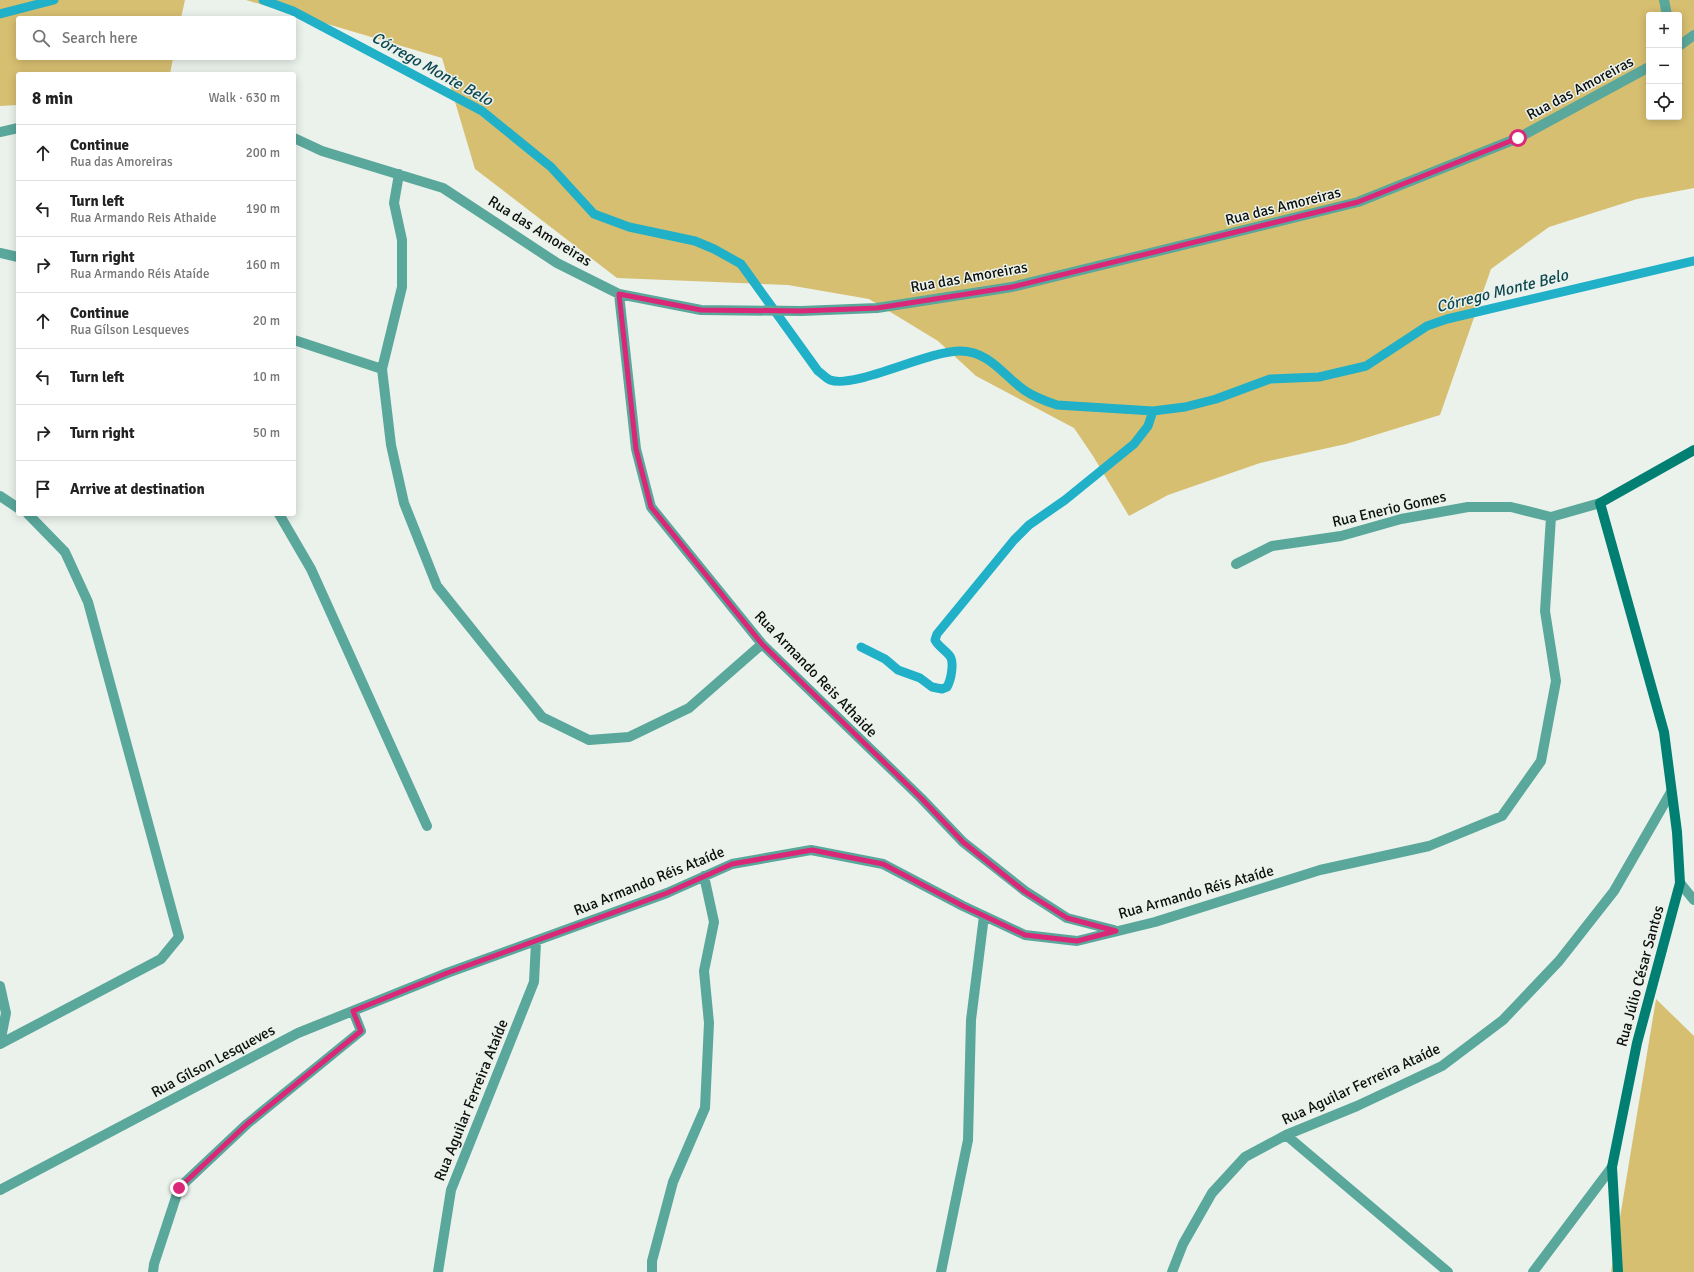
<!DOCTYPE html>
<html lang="en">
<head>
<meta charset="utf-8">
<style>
	body { margin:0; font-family:Signika,sans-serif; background:#f2f2f2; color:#222 }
	.controls { position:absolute; right:12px; top:12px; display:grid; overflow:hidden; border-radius:4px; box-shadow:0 2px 10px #0003 }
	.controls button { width:36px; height:36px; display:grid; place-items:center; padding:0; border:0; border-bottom:1px solid #e0e0e0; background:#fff; color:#222; font:20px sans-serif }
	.stop { position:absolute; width:12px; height:12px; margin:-9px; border:3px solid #db2777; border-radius:50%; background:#fff }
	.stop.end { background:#db2777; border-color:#fff; box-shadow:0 1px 4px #0008 }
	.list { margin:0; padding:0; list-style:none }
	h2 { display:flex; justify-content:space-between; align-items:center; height:52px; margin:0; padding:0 16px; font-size:17px }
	h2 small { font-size:13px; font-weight:400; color:#767676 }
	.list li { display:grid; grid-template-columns:26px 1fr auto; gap:12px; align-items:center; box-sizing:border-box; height:56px; padding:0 16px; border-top:1px solid #e0e0e0 }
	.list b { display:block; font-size:15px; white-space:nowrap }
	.list p { margin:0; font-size:13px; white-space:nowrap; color:#767676 }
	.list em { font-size:13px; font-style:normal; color:#767676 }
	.icon { flex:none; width:22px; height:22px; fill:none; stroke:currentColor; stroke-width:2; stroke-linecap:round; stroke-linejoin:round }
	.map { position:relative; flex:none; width:1694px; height:1272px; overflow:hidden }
	.search { position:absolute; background:#fff; box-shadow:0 2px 10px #0003; left:16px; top:16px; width:280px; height:44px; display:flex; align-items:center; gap:10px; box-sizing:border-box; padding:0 14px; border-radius:4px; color:#767676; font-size:15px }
	.panel { position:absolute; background:#fff; box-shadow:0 2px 10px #0003; left:16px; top:72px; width:280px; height:444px; border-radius:4px }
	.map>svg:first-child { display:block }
	.green { fill:#d7bf71; fill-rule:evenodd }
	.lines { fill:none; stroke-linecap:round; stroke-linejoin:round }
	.stream { stroke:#20b0c8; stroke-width:9 }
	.lane { stroke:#5aa79b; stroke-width:10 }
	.street { stroke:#5aa79b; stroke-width:10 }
	.secondary { stroke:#007f72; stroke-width:10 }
	.route { stroke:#db2777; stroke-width:5 }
	.labels { text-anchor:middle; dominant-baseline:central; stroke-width:3; stroke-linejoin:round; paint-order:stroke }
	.street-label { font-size:15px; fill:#0d0f0d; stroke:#ebf2ec }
	.water-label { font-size:16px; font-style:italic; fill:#0d4751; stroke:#ebf2ec }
</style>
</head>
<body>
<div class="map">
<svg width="1694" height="1272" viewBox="0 0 1694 1272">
	<rect width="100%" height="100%" fill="#ebf2ec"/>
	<path class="green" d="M0,0H185L181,18H18V58H173L170,74H18V105L0,106Z
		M246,0H1694V188L1637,199L1549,227L1491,269L1440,415L1346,444L1260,463L1168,495L1129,516L1093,456L1074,428L976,376L938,341L869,299L788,285L617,278L475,169L442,58ZM1649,15H1679V117H1649Z
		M1656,999L1694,1036V1272H1611Z"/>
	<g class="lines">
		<path class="stream" d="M263,0L293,11L482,111L551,167L594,214L629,227L695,241L714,249L741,264L818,371C821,373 826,378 830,380C855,389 927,351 960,351C989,351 1003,375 1024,390C1034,397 1045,401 1057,405L1153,411L1185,407L1216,399L1270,379L1319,377L1366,366L1427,326L1447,319L1694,261
			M0,14L54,0
			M861,647L885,659L898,670L920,678L932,687L942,689L947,687C951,680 955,661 949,655C945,650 938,646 935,640L937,634L1014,540L1029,525L1065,500L1134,444L1148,426L1153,411"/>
		<path class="lane" d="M1664,0L1667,15"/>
		<path class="street" d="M1679,46L1694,35
			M0,132L18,128
			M294,138L322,151L443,188L557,263L619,294L701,310L801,311L877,308L1012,287L1358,202L1518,138L1649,67
			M399,174L394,203L402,240V287L382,369L391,445L404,503L437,586L542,717L589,740L629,737L689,708L762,644
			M0,253L18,257
			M619,294L636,449L651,507L762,644L921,798L963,842L1025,891L1067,918L1114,930
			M294,340L382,369
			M0,496L18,508
			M279,514L311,569L427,826
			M1236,564L1272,546L1341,536L1401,519L1468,507H1511L1551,517L1600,503
			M1680,883L1694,900
			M0,986L6,1013L0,1043
			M0,1044L161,959L179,937L88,602L65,552L28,514
			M1286,1135L1448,1272
			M0,1190L298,1033L447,973L667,893L732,864L811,850L883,864L963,906L1025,935L1077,941L1155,922L1320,870L1429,846L1502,816L1541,761L1556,681L1545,611L1551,517
			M153,1272L154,1264L179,1188L247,1124L361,1031L353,1011
			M438,1272L451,1190L534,982L536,942
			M652,1272V1261L673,1182L705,1108L709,1023L704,971L714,922L704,876
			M941,1272L968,1140L971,1020L984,916
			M1172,1272L1183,1244L1212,1193L1245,1157L1286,1135L1357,1106L1442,1066L1503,1020L1559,961L1614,891L1671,792
			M1533,1272L1612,1167"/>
		<path class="secondary" d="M1618,1272L1612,1167L1637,1043L1680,883L1677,832L1664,732L1600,503L1694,450"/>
	</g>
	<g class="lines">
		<path class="route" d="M179,1188L247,1124L361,1031L353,1011L447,973L667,893L732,864L812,850L883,864L963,906L1025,935L1077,941L1116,931L1067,918L1024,891L963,842L921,798L762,644L651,507L636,449L619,294L701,310L801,311L877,308L1012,287L1358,202L1518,138"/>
	</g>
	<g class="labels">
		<g class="street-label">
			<text transform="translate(1580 88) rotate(-28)">Rua das Amoreiras</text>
			<text transform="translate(1283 206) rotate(-14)">Rua das Amoreiras</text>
			<text transform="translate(540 231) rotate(32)">Rua das Amoreiras</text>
			<text transform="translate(969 277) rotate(-10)">Rua das Amoreiras</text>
			<text transform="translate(1389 509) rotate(-13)">Rua Enerio Gomes</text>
			<text transform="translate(816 674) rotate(46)">Rua Armando Reis Athaide</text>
			<text transform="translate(649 881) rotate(-22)">Rua Armando Réis Ataíde</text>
			<text transform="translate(1196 892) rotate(-16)">Rua Armando Réis Ataíde</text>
			<text transform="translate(1640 976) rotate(-75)">Rua Júlio César Santos</text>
			<text transform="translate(213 1061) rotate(-28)">Rua Gílson Lesqueves</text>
			<text transform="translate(1361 1084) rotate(-25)">Rua Aguilar Ferreira Ataíde</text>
			<text transform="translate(471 1100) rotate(-68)">Rua Aguilar Ferreira Ataíde</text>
		</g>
		<g class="water-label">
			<text transform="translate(432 69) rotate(29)">Córrego Monte Belo</text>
			<text transform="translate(1502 291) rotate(-14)">Córrego Monte Belo</text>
		</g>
	</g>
</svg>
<div class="controls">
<button>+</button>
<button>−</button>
<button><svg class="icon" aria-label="locate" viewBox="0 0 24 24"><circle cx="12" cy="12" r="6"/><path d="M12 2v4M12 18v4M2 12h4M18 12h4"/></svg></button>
</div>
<div class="stop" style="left:1518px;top:138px"></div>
<div class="stop end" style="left:179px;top:1188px"></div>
<div class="search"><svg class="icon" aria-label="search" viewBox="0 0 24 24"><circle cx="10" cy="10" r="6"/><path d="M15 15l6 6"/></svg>Search here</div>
<section class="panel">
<h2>8 min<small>Walk · 630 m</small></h2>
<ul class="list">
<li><svg class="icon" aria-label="ahead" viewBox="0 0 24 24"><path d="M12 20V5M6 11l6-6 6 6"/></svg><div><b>Continue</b><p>Rua das Amoreiras</p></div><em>200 m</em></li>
<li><svg class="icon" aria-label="left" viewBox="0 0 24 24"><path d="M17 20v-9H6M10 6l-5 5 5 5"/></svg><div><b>Turn left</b><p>Rua Armando Reis Athaide</p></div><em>190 m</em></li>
<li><svg class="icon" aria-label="right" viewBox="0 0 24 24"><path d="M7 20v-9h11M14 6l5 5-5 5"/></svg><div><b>Turn right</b><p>Rua Armando Réis Ataíde</p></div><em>160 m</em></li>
<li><svg class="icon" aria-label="ahead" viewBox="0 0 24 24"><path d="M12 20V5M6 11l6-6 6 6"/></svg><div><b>Continue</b><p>Rua Gílson Lesqueves</p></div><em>20 m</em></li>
<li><svg class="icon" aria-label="left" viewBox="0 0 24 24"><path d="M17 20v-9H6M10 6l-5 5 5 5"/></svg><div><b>Turn left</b></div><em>10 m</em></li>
<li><svg class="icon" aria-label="right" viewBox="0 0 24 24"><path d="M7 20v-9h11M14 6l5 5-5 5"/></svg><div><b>Turn right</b></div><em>50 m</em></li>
<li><svg class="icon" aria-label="arrive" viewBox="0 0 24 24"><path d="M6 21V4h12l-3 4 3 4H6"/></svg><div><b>Arrive at destination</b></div></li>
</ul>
</section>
</div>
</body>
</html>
